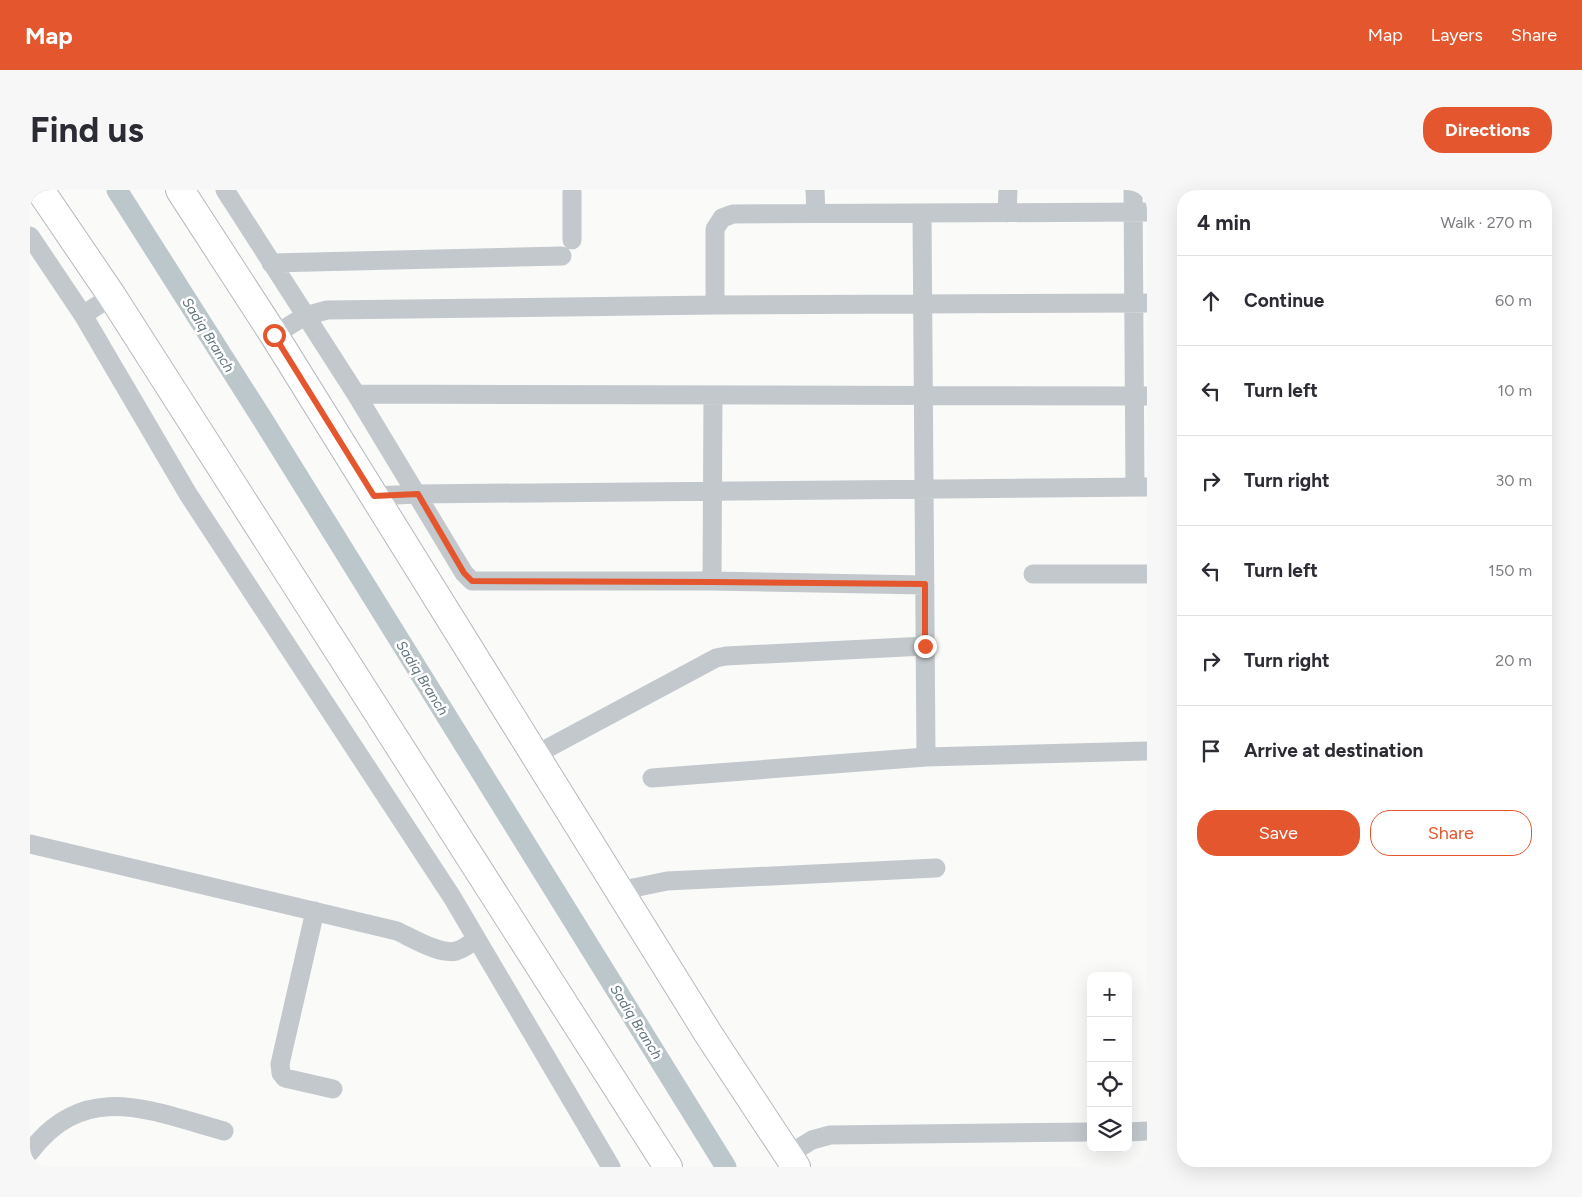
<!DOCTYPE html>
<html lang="en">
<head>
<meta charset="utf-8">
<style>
	body { margin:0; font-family:Figtree,sans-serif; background:#f7f7f7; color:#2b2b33 }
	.controls { position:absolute; right:15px; bottom:15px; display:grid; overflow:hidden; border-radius:10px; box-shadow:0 5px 20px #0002 }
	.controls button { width:45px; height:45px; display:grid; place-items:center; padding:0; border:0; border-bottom:1px solid #e1e1e2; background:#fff; color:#2b2b33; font:25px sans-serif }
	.stop { position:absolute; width:15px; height:15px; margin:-11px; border:4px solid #e4572e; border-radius:50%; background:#fff }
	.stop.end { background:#e4572e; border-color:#fff; box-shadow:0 1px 5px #0008 }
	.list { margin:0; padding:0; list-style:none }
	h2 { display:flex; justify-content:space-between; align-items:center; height:65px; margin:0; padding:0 20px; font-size:21px }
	h2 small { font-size:16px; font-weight:400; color:#7c7c81 }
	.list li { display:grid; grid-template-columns:32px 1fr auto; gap:15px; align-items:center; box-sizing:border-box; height:90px; padding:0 20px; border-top:1px solid #e1e1e2 }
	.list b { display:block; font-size:19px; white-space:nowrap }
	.list em { font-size:16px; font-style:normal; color:#7c7c81 }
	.actions { display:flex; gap:10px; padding:15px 20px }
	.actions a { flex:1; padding:11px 0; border:1px solid #e4572e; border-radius:20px; text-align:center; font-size:18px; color:#e4572e }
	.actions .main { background:#e4572e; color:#fff }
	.icon { flex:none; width:28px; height:28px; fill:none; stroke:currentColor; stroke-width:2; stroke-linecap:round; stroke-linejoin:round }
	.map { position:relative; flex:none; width:1117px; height:977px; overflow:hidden; border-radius:20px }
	header { display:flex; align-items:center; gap:30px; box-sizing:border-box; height:70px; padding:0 25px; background:#e4572e; color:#fff }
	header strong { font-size:24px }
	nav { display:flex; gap:28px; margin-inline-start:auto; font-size:18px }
	.intro { display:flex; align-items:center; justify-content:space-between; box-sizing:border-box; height:120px; padding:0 30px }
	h1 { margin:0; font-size:35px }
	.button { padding:12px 22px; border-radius:20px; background:#e4572e; color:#fff; font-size:18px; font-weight:700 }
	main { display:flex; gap:30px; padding:0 30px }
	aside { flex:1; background:#fff; border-radius:20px; box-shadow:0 5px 20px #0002 }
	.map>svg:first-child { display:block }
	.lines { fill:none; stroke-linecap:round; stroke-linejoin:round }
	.canal { stroke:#bbc7cb; stroke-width:21 }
	.primary-casing { stroke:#b5babe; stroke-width:30 }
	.minor { stroke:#c3c8cc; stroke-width:19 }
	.primary { stroke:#fff; stroke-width:28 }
	.route { stroke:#e4572e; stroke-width:6 }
	.labels { text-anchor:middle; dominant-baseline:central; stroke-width:5; stroke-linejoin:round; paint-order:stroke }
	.water-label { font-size:14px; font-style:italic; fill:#60757c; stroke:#fff }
</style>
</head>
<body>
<header>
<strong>Map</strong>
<nav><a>Map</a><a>Layers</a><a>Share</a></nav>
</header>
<div class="intro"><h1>Find us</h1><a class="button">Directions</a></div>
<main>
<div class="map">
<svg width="1117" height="977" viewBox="0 0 1117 977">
	<rect width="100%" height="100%" fill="#fafaf8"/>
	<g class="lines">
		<path class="canal" d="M87,0L233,230L696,977"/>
		<defs>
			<path id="primary" d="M10,0L82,106L638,977
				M150,0L244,145L679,845L766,977"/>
		</defs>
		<use href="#primary" class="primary-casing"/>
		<path class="minor" d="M195,0L326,204L434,383L442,391H682L895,395
			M542,0V50
			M785,0L786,23
			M1103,0L1105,297
			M892,23L896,567
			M977,23L978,0
			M0,46L53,125L158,304L422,707L581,977
			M241,73L532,66
			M685,115V39L692,28L703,24L1117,22
			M53,125L82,106
			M244,145L275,126L297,120L685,115L1117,113
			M326,204L1117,206
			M344,306L388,304L1117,297
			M1003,384H1117
			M682,391L683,205
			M505,565L686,468L696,466L895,456
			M622,588L896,567L1117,561
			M0,654L367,741C382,748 410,765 426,761C434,759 440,754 446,749
			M589,701L637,691L906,678
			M285,721L250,874L251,883L255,888L303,899
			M1098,942L1117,941
			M0,962C55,889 121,921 194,941
			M758,965L782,950L800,945L1061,942"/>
		<use href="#primary" class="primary"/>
	</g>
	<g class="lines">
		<path class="route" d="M244,145L344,306L388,304L434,383L442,391L682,392L895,394V456"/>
	</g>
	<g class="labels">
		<g class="water-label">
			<text transform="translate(178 145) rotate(58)">Sadiq Branch</text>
			<text transform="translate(392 488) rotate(58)">Sadiq Branch</text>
			<text transform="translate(606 832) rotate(58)">Sadiq Branch</text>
		</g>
	</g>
</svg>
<div class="controls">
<button>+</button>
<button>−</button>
<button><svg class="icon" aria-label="locate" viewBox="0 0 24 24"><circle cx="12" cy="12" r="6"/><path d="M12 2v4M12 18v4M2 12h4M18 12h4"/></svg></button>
<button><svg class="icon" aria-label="layers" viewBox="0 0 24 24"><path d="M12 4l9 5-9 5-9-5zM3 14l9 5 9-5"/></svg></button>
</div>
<div class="stop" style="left:244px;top:145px"></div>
<div class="stop end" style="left:895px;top:456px"></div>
</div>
<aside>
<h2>4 min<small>Walk · 270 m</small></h2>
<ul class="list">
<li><svg class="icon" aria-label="ahead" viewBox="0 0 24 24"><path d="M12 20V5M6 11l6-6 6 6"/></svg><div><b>Continue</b></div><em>60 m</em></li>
<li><svg class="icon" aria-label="left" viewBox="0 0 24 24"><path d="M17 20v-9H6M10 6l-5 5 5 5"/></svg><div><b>Turn left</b></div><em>10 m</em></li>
<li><svg class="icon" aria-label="right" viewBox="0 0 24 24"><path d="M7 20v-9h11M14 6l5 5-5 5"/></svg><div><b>Turn right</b></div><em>30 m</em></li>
<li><svg class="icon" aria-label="left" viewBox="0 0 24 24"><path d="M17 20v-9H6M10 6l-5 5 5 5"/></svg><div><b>Turn left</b></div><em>150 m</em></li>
<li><svg class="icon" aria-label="right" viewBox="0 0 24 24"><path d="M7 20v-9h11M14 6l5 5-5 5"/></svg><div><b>Turn right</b></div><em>20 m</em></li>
<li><svg class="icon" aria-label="arrive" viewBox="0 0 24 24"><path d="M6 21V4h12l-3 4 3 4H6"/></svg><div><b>Arrive at destination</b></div></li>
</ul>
<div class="actions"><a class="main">Save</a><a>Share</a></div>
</aside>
</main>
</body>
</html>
